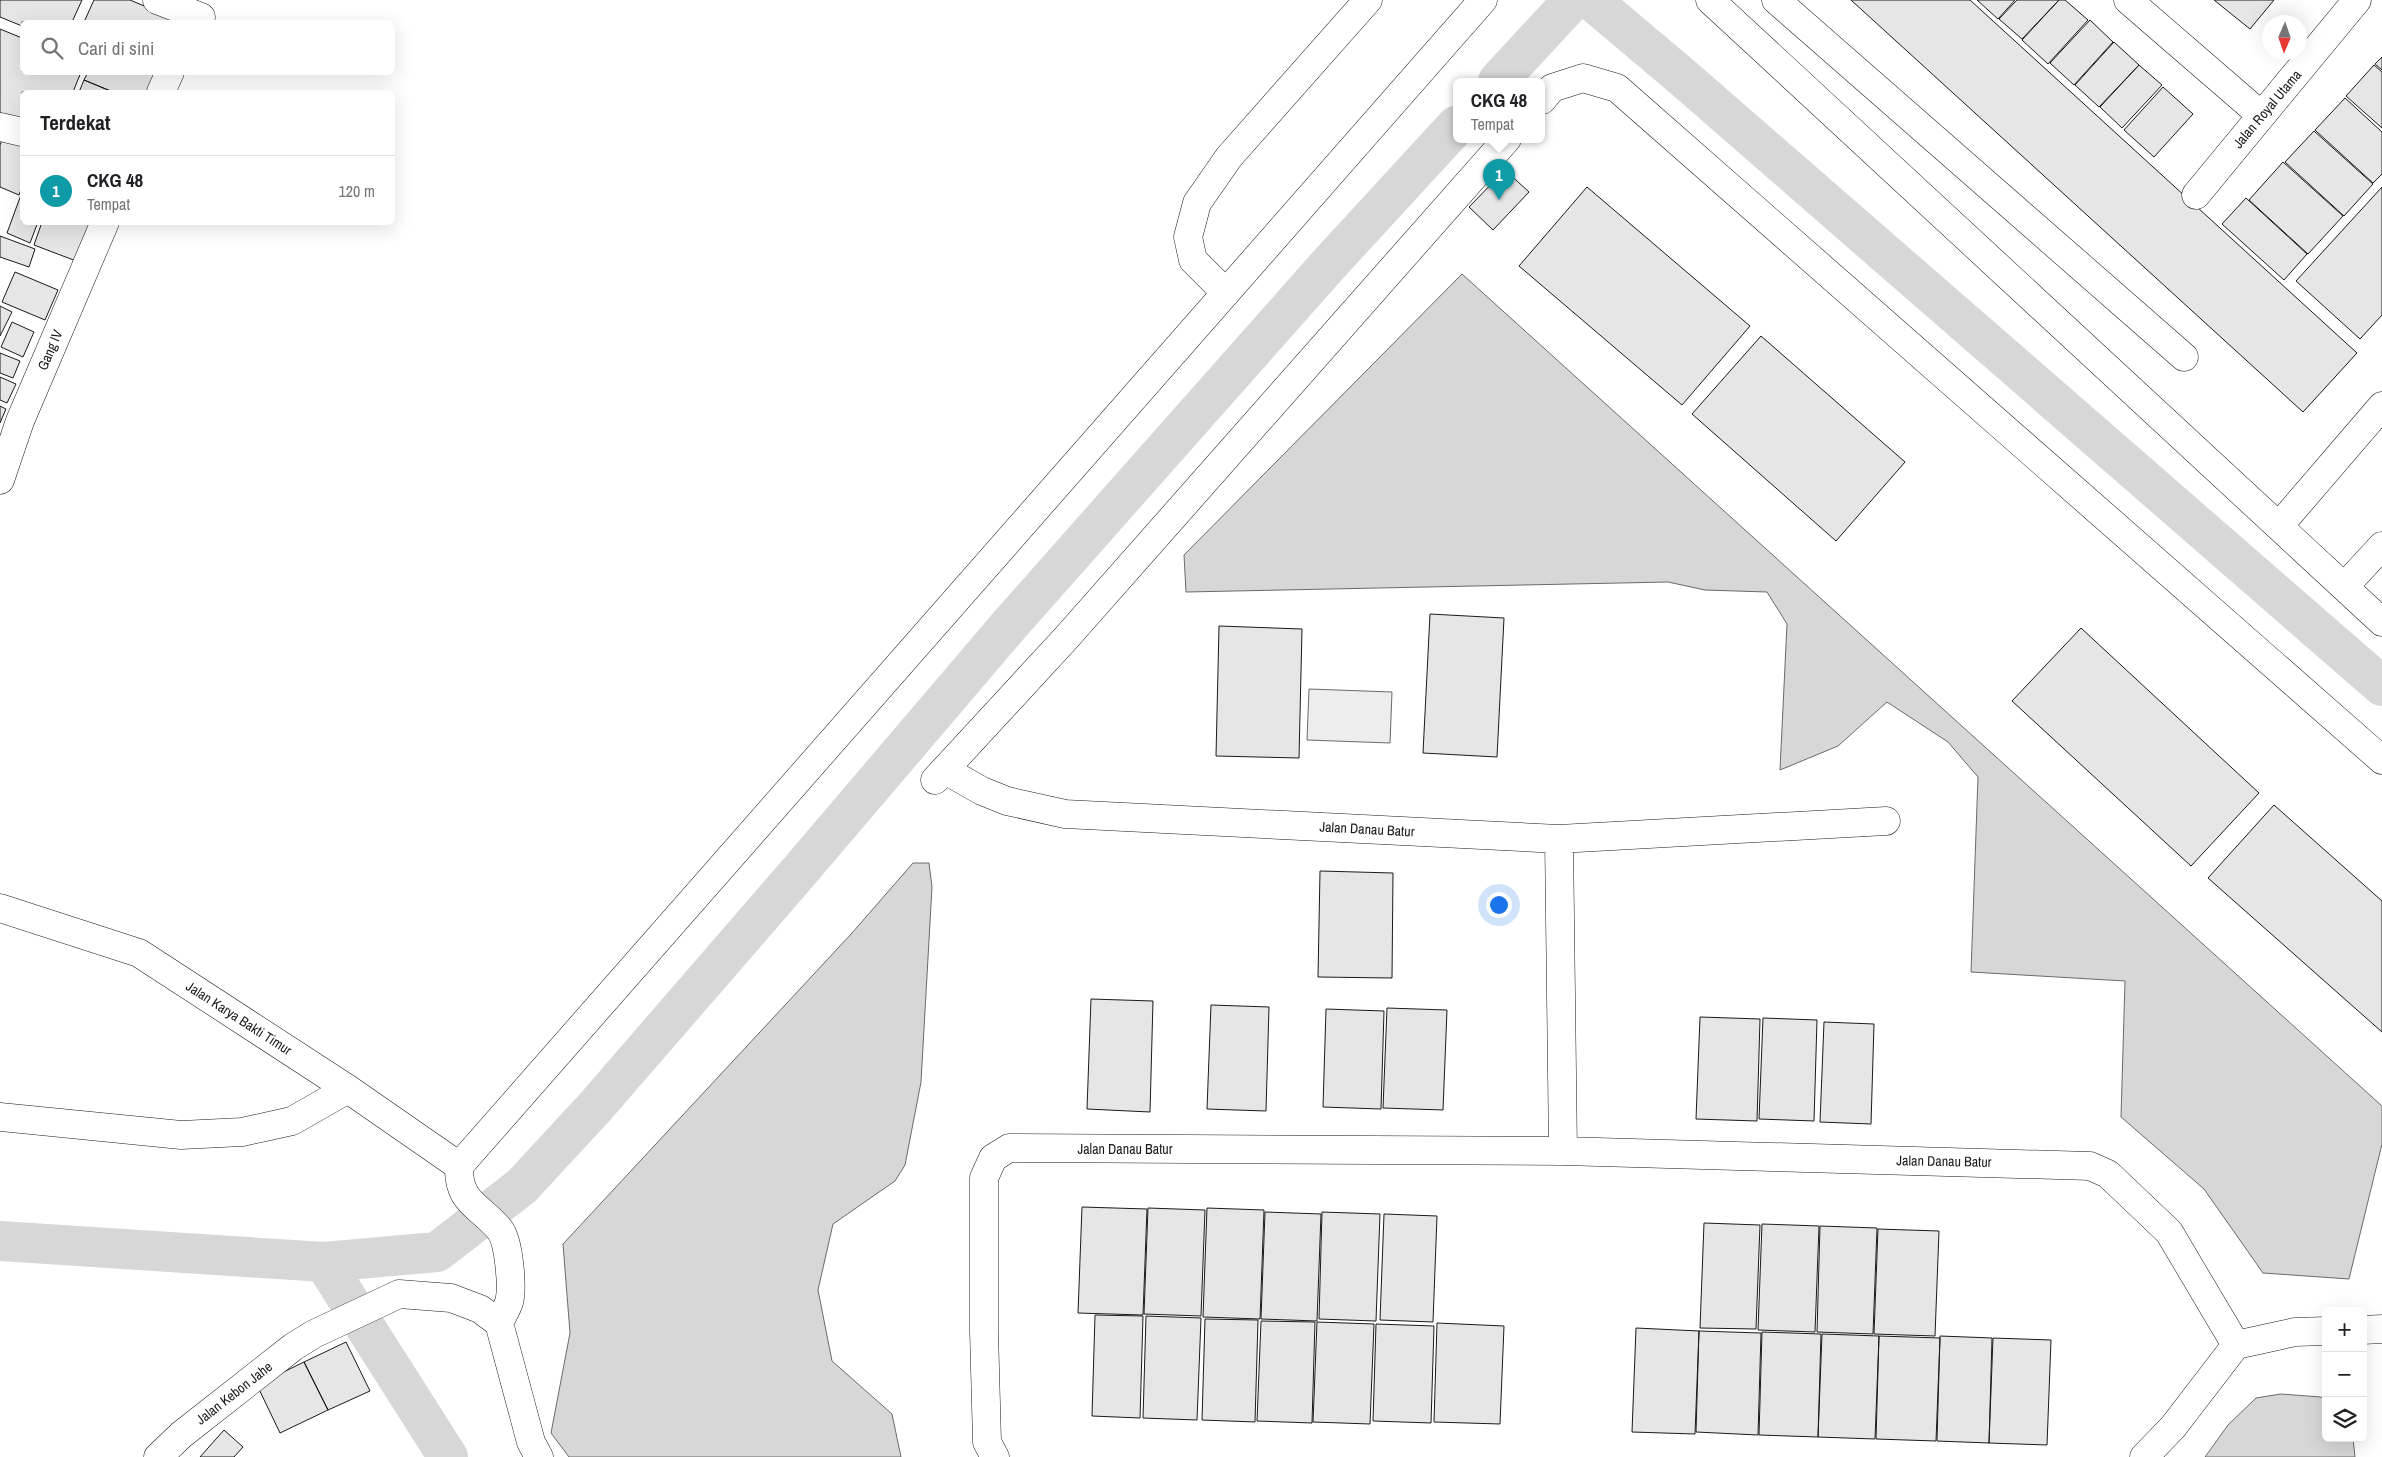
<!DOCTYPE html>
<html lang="id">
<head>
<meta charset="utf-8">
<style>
	body { margin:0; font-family:"Archivo Narrow",sans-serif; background:#f6f6f6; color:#202124 }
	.controls { position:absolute; right:15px; bottom:15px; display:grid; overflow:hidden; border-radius:8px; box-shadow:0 5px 20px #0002 }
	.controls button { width:45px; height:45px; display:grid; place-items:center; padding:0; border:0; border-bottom:1px solid #e0e0e0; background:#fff; color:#202124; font:25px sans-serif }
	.compass { position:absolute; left:2262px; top:15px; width:45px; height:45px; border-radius:50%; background:#fff; box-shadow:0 5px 20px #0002; rotate:182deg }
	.you { position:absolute; left:1498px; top:904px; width:18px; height:18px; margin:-12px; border:4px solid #fff; border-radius:50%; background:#1a73e8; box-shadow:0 0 0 8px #1a73e833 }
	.badge { display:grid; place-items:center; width:32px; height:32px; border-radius:50%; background:#c62828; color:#fff; font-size:16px; font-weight:700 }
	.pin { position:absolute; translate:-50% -41px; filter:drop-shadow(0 1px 2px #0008) }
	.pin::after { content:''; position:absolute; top:26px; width:18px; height:15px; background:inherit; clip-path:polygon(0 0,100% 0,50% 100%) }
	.popup { position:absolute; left:1453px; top:78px; width:92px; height:65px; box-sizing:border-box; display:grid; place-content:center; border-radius:8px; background:#fff; filter:drop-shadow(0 1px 4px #0005); font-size:16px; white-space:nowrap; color:#757577 }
	.popup b { font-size:19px; color:#202124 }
	.popup::after { content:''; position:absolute; left:50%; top:100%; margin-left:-10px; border:10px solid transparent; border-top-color:#fff }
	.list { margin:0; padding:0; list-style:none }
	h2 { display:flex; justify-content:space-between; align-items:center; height:65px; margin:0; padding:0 20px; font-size:21px }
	h2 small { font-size:16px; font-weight:400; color:#757577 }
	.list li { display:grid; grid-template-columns:32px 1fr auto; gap:15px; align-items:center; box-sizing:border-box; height:70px; padding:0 20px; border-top:1px solid #e0e0e0 }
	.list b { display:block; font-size:19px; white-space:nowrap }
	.list p { margin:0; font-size:16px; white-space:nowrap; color:#757577 }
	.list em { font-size:16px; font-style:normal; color:#757577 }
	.icon { flex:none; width:28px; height:28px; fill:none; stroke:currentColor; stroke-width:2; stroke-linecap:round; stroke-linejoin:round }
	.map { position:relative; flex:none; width:2382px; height:1457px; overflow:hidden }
	.search { position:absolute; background:#fff; box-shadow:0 5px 20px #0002; left:20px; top:20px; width:375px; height:55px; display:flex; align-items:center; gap:12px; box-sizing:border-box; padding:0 18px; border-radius:8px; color:#757577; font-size:19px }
	.panel { position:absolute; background:#fff; box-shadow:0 5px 20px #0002; left:20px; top:90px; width:375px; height:135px; border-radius:8px }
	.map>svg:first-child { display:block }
	.built { fill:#ededed; stroke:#6a6a6a }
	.water { fill:#d7d7d7; stroke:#6a6a6a }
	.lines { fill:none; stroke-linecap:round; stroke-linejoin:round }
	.canal { stroke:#d7d7d7; stroke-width:40 }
	.building { fill:#e6e6e6; stroke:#1a1a1a }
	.minor-casing { stroke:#1a1a1a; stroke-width:29 }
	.minor { stroke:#fff; stroke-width:28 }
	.labels { text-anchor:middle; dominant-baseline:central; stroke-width:4; stroke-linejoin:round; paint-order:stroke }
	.street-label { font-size:14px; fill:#1a1a1a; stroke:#fff }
</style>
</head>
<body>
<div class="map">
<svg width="2382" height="1457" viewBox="0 0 2382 1457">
	<rect width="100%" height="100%" fill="#fff"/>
	<path class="built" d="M1309,689L1392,692L1390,743L1307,740Z"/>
	<path class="water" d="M1462,274L2382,1106V1144L2349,1279L2263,1273L2204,1189L2121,1117L2125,981L1971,972L1978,777L1948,742L1887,702L1838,746L1780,770L1787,624L1767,592L1705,590L1668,582L1186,592L1184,555Z
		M913,863H929L932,887L921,1082L905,1165L895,1181L833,1224L818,1290L832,1361L892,1414L901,1457H569L551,1433L570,1333L563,1244L852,933Z
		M2281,1394L2321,1397L2326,1402V1438H2353L2355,1457H2205L2228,1425L2256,1398Z"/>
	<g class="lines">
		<path class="canal" d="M1591,0L1680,75L2382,686
			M1498,81L1573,0
			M0,1241L324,1262L448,1457
			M324,1262L437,1252L522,1186L596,1106L797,874L1011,623L1329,264L1456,126"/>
	</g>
	<path class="building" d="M0,0H82L72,22H22V26L0,17Z
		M94,0H130L182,22H84Z
		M1851,0H1970L2357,353L2303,412Z
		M1977,0H2015L1998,19Z
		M2017,0H2059L2022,39L1999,19Z
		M2059,0H2065L2088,20L2048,64L2022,40Z
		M2214,0H2274L2250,29Z
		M2090,20L2113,42L2074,85L2050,63Z
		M0,29L22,38V72H81L73,92H22V122L0,113Z
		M2114,42L2139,65L2099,107L2075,85Z
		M2382,57V70L2375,64Z
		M2139,65L2162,85L2122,128L2100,107Z
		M2374,65L2382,72V128L2346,96Z
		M88,72H158L149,92H113L84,80Z
		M84,80L113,92H79Z
		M2163,87L2193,114L2154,157L2124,130Z
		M2345,98L2382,132V174L2373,183L2315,130Z
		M2314,131L2373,184L2344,216L2285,162Z
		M4,135L22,143V187L19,195L0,187V145Z
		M2283,162L2343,216L2308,254L2249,200Z
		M1505,170L1529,192L1493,230L1469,207Z
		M1587,187L1750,326L1682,405L1519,266Z
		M2382,187V315L2360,339L2296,281Z
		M22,192V222H38L30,243L7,233Z
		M2246,198L2307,254L2284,280L2222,224Z
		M42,222H100L84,264L34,245Z
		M0,236L35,249L29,267L0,257Z
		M15,272L58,290L45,320L2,302Z
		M0,306L12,312L0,336Z
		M12,322L34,332L23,357L1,347Z
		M1761,336L1905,462L1836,541L1692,414Z
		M0,353L20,361L13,378L0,373Z
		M0,377L16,384L7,403L0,400Z
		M0,406L6,409L0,423Z
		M1430,614L1504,618L1497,757L1423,753Z
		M1219,626L1302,629L1299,758L1216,756Z
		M2081,628L2259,793L2191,866L2012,701Z
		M2274,805L2382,901V1032L2208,878Z
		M1320,871L1393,873L1392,978L1318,977Z
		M1091,999L1153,1001L1150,1112L1087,1109Z
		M1211,1005L1269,1007L1266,1111L1207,1109Z
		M1387,1008L1447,1010L1443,1110L1383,1108Z
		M1326,1009L1384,1011L1381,1109L1323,1107Z
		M1700,1017L1760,1019L1757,1121L1696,1119Z
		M1763,1018L1817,1020L1814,1121L1759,1119Z
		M1824,1022L1874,1024L1871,1124L1820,1122Z
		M1082,1207L1147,1209L1143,1315L1078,1313Z
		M1148,1208L1205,1210L1201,1316L1144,1314Z
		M1207,1208L1264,1210L1260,1319L1203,1317Z
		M1265,1212L1321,1214L1317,1321L1261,1319Z
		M1322,1212L1380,1214L1376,1321L1319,1319Z
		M1384,1214L1437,1216L1433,1322L1380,1320Z
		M1704,1223L1760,1225L1756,1329L1700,1328Z
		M1762,1224L1819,1226L1815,1332L1758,1330Z
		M1820,1226L1877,1228L1873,1334L1817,1332Z
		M1878,1229L1939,1231L1935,1336L1874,1334Z
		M1095,1315L1143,1316L1140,1418L1092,1416Z
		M1146,1316L1201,1318L1197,1420L1143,1418Z
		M1205,1319L1258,1320L1255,1422L1202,1420Z
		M1261,1321L1315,1322L1312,1423L1257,1421Z
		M1317,1322L1374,1324L1370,1424L1313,1422Z
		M1437,1323L1504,1326L1500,1424L1434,1422Z
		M1376,1324L1434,1326L1431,1423L1373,1421Z
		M1636,1328L1699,1331L1695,1434L1632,1432Z
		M1699,1331L1761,1333L1758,1435L1696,1432Z
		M1762,1332L1821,1334L1818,1437L1759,1435Z
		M1822,1334L1879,1336L1875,1439L1818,1437Z
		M1879,1336L1940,1338L1936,1441L1876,1439Z
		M1940,1336L1992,1338L1989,1443L1937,1441Z
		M1993,1338L2051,1340L2047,1445L1989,1443Z
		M346,1342L370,1391L328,1410L304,1362Z
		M304,1362L328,1410L280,1433L257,1385Z
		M224,1430L243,1447L234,1457H200Z"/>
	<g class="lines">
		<defs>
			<path id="minor" d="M157,0L201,17
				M1710,0L2382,622
				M1776,0L2184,357
				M2128,0L2261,115
				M161,92L170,72
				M1542,100L1552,88L1583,78L1617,88L2382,760
				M0,127L22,132
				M2196,195L2357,0
				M1226,293L1193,260L1188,237L1197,203L1229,157L1368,0
				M0,480L20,421L105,222
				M2279,526L2382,406
				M2344,587L2382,546
				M945,770L982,791L1007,801L1065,814L1559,839L1886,821
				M935,780L1067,637L1507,139
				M1559,839L1563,1151
				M0,908L139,953L348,1089L459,1166
				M0,1117L181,1135L242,1132L292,1121L348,1089
				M499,1323C502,1316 507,1309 509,1302C513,1288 509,1242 500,1230C480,1205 458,1204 459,1166L1483,0
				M2363,1330L2382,1329
				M158,1457L181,1435L293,1347L314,1334L399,1294L451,1298L480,1309L499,1323L531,1442L539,1457
				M995,1457L987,1442L984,1331V1178L993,1158L1009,1148L1563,1151L2090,1166L2108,1174L2169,1232L2236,1345
				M2144,1457L2173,1427L2236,1345L2295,1332L2326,1331"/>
		</defs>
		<use href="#minor" class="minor-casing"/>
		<use href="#minor" class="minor"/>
	</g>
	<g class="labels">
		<g class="street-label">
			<text transform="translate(2267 109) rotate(-50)">Jalan Royal Utama</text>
			<text transform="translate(50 350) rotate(-67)">Gang IV</text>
			<text transform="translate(1367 829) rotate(3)">Jalan Danau Batur</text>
			<text transform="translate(239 1018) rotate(33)">Jalan Karya Bakti Timur</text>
			<text x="1125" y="1149">Jalan Danau Batur</text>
			<text transform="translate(1944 1161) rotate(1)">Jalan Danau Batur</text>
			<text transform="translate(234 1393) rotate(-38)">Jalan Kebon Jahe</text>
		</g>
	</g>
</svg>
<div class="controls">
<button>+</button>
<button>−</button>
<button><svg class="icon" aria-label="layers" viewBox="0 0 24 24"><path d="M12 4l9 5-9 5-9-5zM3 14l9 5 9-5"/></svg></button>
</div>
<svg class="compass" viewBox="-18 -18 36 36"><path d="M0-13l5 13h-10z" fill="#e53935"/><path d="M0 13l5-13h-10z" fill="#757577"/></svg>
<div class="you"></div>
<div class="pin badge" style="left:1499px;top:200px;background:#0f9aa8">1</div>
<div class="popup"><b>CKG 48</b>Tempat</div>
<div class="search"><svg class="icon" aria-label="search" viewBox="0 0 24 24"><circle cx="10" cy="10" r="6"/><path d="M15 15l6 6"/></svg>Cari di sini</div>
<section class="panel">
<h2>Terdekat<small></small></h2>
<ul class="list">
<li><span class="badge" style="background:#0f9aa8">1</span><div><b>CKG 48</b><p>Tempat</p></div><em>120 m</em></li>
</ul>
</section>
</div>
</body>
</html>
